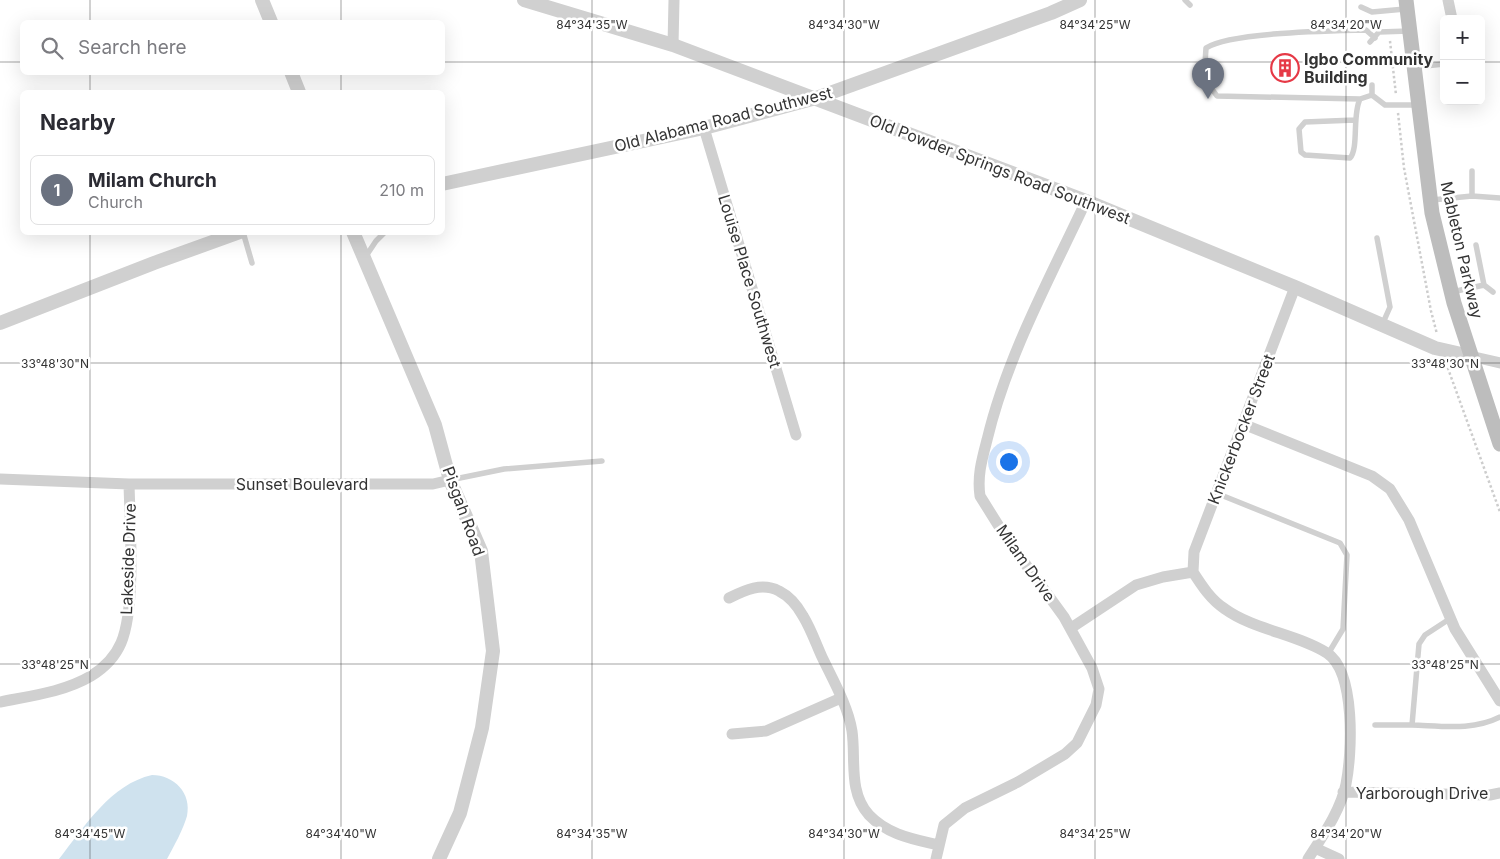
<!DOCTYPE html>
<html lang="en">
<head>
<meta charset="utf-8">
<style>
	body { margin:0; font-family:Inter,sans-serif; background:#f7f7f7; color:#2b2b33 }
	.controls { position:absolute; right:15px; top:15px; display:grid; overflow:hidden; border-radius:8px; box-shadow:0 5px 20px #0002 }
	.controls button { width:45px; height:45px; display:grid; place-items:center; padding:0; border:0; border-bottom:1px solid #e1e1e2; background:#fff; color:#2b2b33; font:25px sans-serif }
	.you { position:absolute; left:1008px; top:461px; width:18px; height:18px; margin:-12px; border:4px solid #fff; border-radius:50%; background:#1a73e8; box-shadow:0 0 0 8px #1a73e833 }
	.badge { display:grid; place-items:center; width:32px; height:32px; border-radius:50%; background:#ea580c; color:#fff; font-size:16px; font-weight:700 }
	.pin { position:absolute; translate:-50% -41px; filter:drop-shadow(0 1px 2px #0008) }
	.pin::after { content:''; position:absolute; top:26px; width:18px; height:15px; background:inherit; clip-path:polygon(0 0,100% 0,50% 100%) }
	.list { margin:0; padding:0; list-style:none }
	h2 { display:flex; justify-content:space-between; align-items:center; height:65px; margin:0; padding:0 20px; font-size:21px }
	h2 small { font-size:16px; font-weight:400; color:#7c7c81 }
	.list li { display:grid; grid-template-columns:32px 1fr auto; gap:15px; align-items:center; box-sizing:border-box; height:70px; margin:0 10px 10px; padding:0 10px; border:1px solid #e1e1e2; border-radius:8px }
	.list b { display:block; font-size:19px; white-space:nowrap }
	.list p { margin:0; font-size:16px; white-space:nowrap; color:#7c7c81 }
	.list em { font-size:16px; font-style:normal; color:#7c7c81 }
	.icon { flex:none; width:28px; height:28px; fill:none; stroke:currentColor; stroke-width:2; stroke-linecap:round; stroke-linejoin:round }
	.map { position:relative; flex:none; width:1500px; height:859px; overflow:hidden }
	.search { position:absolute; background:#fff; box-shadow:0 5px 20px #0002; left:20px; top:20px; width:425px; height:55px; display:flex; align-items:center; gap:12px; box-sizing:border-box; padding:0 18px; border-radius:8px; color:#7c7c81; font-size:19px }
	.panel { position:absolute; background:#fff; box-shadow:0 5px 20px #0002; left:20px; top:90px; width:425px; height:145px; border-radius:8px }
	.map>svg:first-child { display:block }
	.water { fill:#cfe2ee }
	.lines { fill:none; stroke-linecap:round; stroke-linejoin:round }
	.path { stroke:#cdcdcd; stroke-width:2.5; stroke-dasharray:2.5 2.5; stroke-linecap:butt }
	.service { stroke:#d0d0d0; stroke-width:5.5 }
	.minor { stroke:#d0d0d0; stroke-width:11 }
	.tertiary { stroke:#d0d0d0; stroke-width:14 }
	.secondary { stroke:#bdbdbd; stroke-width:15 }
	.ticks { fill:none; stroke:#333; stroke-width:1; stroke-opacity:0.45 }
	.labels { text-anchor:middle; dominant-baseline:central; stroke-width:5; stroke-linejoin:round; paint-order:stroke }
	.poi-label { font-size:16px; font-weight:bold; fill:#333; stroke:#fff; text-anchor:start }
	.street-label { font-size:16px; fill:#333; stroke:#fff }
	.ticks-label { font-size:12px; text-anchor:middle; fill:#333; stroke:#fff; stroke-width:5; stroke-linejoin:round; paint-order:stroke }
</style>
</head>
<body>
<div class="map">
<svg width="1500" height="859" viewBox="0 0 1500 859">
	<rect width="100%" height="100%" fill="#fff"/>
	<path class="water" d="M152,775C174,775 192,793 187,816C183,830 174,846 167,859H59C84,827 111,784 152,775Z"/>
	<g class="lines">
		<path class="path" d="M1390,41L1396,95
			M1398,113L1404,168L1431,311L1437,334
			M1446,363L1500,512"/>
		<path class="service" d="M1185,0L1190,5
			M1361,7L1372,12L1405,9
			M1370,42L1379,32L1409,31
			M1416,67L1444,64
			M1372,85V95L1385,105H1417
			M1372,95L1360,99L1217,96L1204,78L1206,48C1230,32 1333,31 1366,30L1375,38
			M1355,120L1305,122L1299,129L1301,152L1305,155L1350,158C1359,148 1352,115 1360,99
			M1472,196V171
			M1432,200L1472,196L1500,198
			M243,232L252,263
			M1377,238L1390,307L1382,325
			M1476,245L1484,285L1493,292
			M366,256L376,241L385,232
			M1452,292L1484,285
			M450,480L504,469L602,461
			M1216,493L1340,543L1347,555L1343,629L1328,654
			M1451,618L1425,635L1419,644L1412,725C1442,726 1473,731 1500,717
			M1375,725H1412"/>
		<path class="minor" d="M1448,0L1452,19
			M673,45L674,0
			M704,128L796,435
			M1470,356L1500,363
			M1243,424L1372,476L1390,489L1409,520L1455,629L1500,701
			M0,479L129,484H433L450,480
			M1193,572C1202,586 1211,600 1225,609C1254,630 1297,634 1327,653C1356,672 1352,754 1346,784C1341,810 1322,837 1308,859
			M1193,572L1194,552L1295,287
			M729,598C745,590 762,582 779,591C789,596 798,607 803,616C811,629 816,644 822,657C833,680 848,706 852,731C856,759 848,792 869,815C888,835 913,839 938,845
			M1071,628L1136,585L1163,577L1193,572
			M0,702C30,696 64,692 91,676C104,668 115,657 121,643C136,608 130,524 129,484
			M732,734L766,731L841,698
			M1343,792L1490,795L1500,793
			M1315,848L1339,859
			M936,859L944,825L965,808L1018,782L1065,754L1077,743L1096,705L1099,689L1092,668L1064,617L1005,536L980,496C977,476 982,459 987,440C1007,356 1050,278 1086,201"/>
		<path class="tertiary" d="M262,0L271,22
			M524,0L673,45L1086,201L1295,287L1435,348L1470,356
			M291,72L299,92
			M442,184L704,128L816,98L1051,13L1080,0
			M353,232L435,425L450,480L481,551L493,651L482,728L460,813L439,859
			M0,323L154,263L240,232"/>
		<path class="secondary" d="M1406,0L1432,213L1454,303L1500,444"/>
	</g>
	<path class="ticks" d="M90,0V22M341,0V22M592,0V859M844,0V859M1095,0V859M1346,0V859M0,62H22M442,62H1444M1481,62H1500M90,72V92M341,72V92M90,232V859M341,232V859M0,363H1500M0,664H1500"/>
	<defs>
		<symbol id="building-ring" viewBox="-11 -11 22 22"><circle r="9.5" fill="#fff" stroke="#e63946" stroke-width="1.5"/><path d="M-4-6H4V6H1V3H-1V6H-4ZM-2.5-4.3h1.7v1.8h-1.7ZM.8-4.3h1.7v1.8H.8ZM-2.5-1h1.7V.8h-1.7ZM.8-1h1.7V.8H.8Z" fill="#e63946"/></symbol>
	</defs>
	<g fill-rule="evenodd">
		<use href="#building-ring" x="1269" y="52" width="32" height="32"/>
	</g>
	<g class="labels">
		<g class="poi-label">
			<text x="1304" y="59">Igbo Community<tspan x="1304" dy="18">Building</tspan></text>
		</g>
		<g class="street-label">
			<text transform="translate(723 119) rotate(-14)">Old Alabama Road Southwest</text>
			<text transform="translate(1000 169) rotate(21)">Old Powder Springs Road Southwest</text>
			<text transform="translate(1462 250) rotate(77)">Mableton Parkway</text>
			<text transform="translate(750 281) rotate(73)">Louise Place Southwest</text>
			<text transform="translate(1241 429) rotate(-69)">Knickerbocker Street</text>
			<text x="302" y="484">Sunset Boulevard</text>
			<text transform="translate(464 511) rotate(70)">Pisgah Road</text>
			<text transform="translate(128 559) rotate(-88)">Lakeside Drive</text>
			<text transform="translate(1026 563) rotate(55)">Milam Drive</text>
			<text x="1422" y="793">Yarborough Drive</text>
		</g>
	</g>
	<g class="ticks-label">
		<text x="592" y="29">84°34'35"W</text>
		<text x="844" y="29">84°34'30"W</text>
		<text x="1095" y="29">84°34'25"W</text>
		<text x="1346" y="29">84°34'20"W</text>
		<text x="55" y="368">33°48'30"N</text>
		<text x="1445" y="368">33°48'30"N</text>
		<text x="55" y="669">33°48'25"N</text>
		<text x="1445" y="669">33°48'25"N</text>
		<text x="90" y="838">84°34'45"W</text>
		<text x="341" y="838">84°34'40"W</text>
		<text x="592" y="838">84°34'35"W</text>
		<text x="844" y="838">84°34'30"W</text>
		<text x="1095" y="838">84°34'25"W</text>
		<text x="1346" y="838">84°34'20"W</text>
	</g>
</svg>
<div class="controls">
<button>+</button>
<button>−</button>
</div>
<div class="you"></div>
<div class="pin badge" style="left:1208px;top:99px;background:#6b7280">1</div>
<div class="search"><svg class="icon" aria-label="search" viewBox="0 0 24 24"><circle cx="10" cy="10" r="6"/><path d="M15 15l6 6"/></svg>Search here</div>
<section class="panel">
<h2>Nearby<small></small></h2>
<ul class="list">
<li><span class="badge" style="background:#6b7280">1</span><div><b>Milam Church</b><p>Church</p></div><em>210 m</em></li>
</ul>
</section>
</div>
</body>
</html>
